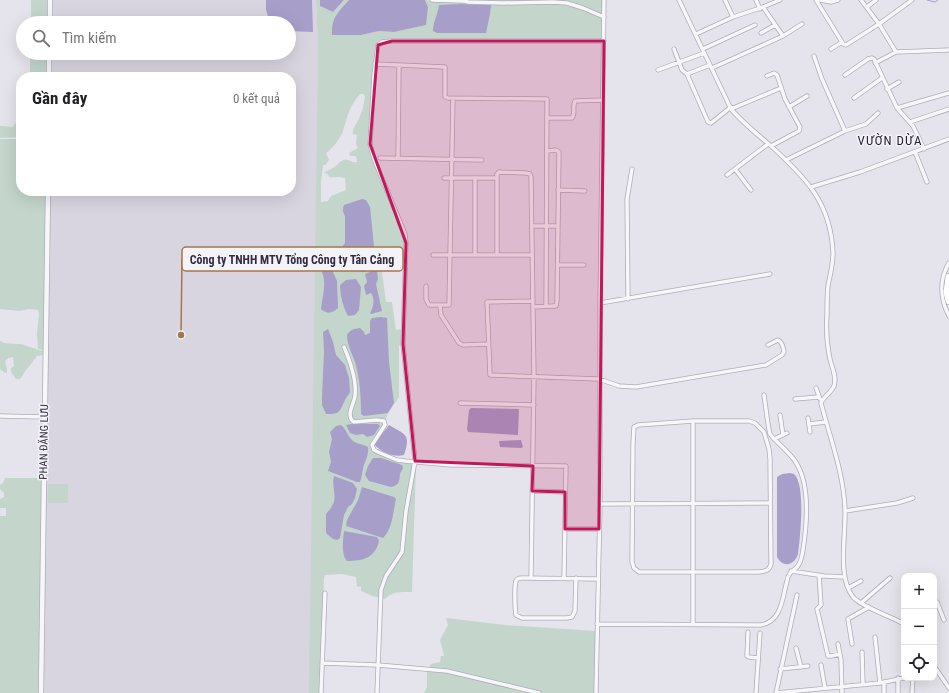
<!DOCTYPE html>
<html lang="vi">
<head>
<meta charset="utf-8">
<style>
	body { margin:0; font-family:"Roboto Condensed",sans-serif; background:#f6f6f6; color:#202124 }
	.controls { position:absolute; right:12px; bottom:12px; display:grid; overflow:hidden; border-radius:8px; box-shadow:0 4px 16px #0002 }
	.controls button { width:36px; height:36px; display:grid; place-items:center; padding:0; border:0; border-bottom:1px solid #e0e0e0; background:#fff; color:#202124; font:20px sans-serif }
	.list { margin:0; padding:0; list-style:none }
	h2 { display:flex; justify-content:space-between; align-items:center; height:52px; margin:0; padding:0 16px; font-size:17px }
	h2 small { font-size:13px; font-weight:400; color:#757577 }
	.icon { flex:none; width:22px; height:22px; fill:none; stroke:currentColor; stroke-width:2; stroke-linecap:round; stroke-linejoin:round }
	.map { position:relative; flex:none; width:949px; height:693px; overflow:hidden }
	.search { position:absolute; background:#fff; box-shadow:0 4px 16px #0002; left:16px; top:16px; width:280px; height:44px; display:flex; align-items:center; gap:10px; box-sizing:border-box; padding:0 14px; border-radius:22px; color:#757577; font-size:15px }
	.panel { position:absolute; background:#fff; box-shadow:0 4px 16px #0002; left:16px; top:72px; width:280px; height:124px; border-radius:16px }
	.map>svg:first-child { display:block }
	.built { fill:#d8d5e0 }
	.green { fill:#c4d5cb; fill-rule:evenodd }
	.water { fill:#a79fca }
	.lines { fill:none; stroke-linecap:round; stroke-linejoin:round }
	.stream { stroke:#a79fca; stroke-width:1 }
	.minor-casing { stroke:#afacb9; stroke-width:5 }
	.tertiary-casing { stroke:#afacb9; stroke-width:6 }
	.motorway-casing { stroke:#918ba2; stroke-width:8 }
	.minor { stroke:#f7f6f9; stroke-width:3.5 }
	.tertiary { stroke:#f7f6f9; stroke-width:4.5 }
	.motorway { stroke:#fff; stroke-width:7 }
	.marked { fill:#c2185b; fill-opacity:0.2; stroke:#c2185b; stroke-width:3; stroke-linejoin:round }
	.labels { text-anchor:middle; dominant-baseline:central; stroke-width:3; stroke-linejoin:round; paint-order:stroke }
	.street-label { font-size:11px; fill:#322b43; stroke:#f4f3f8 }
	.quarter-label { font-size:13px; letter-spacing:1px; fill:#251d34; stroke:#f4f3f8 }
	.leader { fill:none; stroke:#a67549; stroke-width:1.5 }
	.callout-dot { fill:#a67549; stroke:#f4f3f8; stroke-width:1.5 }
	.callout { fill:#f4f3f8; stroke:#a67549; stroke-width:1.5 }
	.callout-label { font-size:12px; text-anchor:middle; font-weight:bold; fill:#322b43 }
</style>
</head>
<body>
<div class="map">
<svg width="949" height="693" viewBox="0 0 949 693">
	<rect width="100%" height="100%" fill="#e5e3eb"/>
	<path class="built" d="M52,0H316L318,41L310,693H43L50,191H291V77H51V53H289V23H52Z"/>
	<path class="green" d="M31,0H48V23H31Z
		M316,0H320V6L333,12L344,0H349L337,14L332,35H361L379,31L394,32L425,25L428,7L425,0L442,2L491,1L466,0H603V39H392L377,44L375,49L369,144L404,234V263L400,259C391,261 387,265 382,272L386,302H392L396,330L402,329V344L399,346V397L388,413L384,425L371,442V448L374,451L397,461L416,463L412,592C402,592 392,591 385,599L372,596L361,591V587L357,586L356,577L342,574L325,575L324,578L320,693H309L318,41ZM360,94H363L365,96C364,103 363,110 360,116C358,123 352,127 353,134L357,135L356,144L358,148L349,153L350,156H356L357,162C352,163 352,161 348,160C341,158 338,165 333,168C330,170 327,170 324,173L328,174L329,177C334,178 339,176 345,178L346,190L331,196L328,201L321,202V181L323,165H325L329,160L326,153C332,149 341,138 343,131C347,117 350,105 360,94Z
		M30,53H47V77H30Z
		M21,115V137L0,138V126L13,127Z
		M0,139H21V191H46L44,350L38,349L37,334L39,314L38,310L28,309L20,311L0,309Z
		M0,341C6,345 12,343 19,344C28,345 35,350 44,351V355L37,356C33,361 30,366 26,370C23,373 23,376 20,379H16L11,372V368L14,366L13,357L8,358L5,361L7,369V373L4,372L0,369Z
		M5,478H42L39,693H0V516H6V508H0V499L4,497V493L0,489V485L3,483Z
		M48,484H68V503H48Z
		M446,618L505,625L596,631L595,693H424L427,687V671L431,664L440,662L441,656H444L440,640L448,625Z"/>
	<path class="water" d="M266,0H312L313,32L289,31V23H270L266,10Z
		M320,0H344L333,12L320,6Z
		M349,0H425L428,7L426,25L394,32L379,31L361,35H332C331,18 338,12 349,0Z
		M461,4L491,5L490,14L486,33H437L433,31C433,22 438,14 439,5Z
		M362,199L366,200L370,207L374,246L371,262L365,272L334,268L336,255L345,243V216C343,212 342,209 344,205Z
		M326,269L332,270L337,281L338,308C332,313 328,315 321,309C322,297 327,284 322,272Z
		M372,271H377L378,279L376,284L382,311L371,314L370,313C374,306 375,299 371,293L366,295L364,286L367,282L365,274Z
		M356,279L361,287L359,310L355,315L348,316C343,307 340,295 340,285L346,280Z
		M381,317L387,318L389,362L394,403L388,413L364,416L361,414C361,397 360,379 355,362C352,353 347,345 347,335C350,330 353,329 360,328L364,332L365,335L370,333V321L372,318Z
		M328,329L333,342L336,355L345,365L349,378L350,392C349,395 346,397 345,400C339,412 341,414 326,414L322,405V397L324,351L323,332Z
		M471,408L519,409L518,435L468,432L467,429L469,410Z
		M352,424H378L380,426L374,435L367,437L363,434L356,435L350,433L346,425Z
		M341,425C346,429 347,434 351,439C355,444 363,444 368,447C369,455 365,461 363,468C362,473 362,477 360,482H357L328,471L331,462L329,452L332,439L330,432L336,426Z
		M389,425C406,435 411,434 404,455C394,458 380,452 374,444Z
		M521,440L523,447L521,448L500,447L499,441H500Z
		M373,458H381L402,465L403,468C403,469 400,473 400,474C399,481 400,485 391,487L369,481L365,475L368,466Z
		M790,473L794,474C806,484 800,539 798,554C794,566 783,568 777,557V477L782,474Z
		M334,476L353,483L357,489L355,498L352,504L348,507L344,515L340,538L337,540L333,539L326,533V514C328,511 331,509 332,506C338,497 331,486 334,476Z
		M362,487L394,497L396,499C393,511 393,528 383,538L346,526L347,520L358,500Z
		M344,531L377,537L379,541C375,558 363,561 347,561C341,555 343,540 344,531Z"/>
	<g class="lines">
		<path class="stream" d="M927,0L935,2L938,0"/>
		<defs>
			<path id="minor" d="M432,0L463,1
				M462,0L468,2L503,3L553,2L567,3L583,8L604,17
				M679,0L731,109C743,123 757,134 771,146C806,178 831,203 833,253C833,265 830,275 828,286C827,295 827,305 827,314C826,328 827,345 830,359C832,368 837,377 834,386C831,393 824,396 821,403C830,438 844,474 845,510C846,535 837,577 853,597C863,608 891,616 904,624
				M725,0L733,17
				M756,0L760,9
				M816,0L842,42L831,49
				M820,0L831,2L838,0
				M861,0L879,24L896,52L949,50
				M763,7L783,36
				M867,7L876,0
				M761,33L775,25
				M696,34L733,17L763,7L780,0
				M842,42L843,44L846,45L879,24L912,0
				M674,49L682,70L687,74L708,122L711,123L731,107
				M703,49L755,25
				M875,63L896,52
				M375,64L445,67V97L448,98L547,99L546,306
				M712,68L783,36L802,24
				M658,70L704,53
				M687,74L710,65
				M845,75L868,59L872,58L874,59L897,108L913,126L924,149
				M767,76L774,73L777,75L785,99L800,127L799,131L771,146
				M887,89L899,82
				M854,98L882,78
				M789,107L807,96
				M897,108L949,93
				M731,109L781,88
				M547,118H572C576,113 572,106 575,101L603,100
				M910,122L949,109
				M845,131L866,124L878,113
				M915,152L927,182
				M380,158L482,160
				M398,158L399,65
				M786,160L845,131L822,79L814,56
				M735,169L751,190
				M727,175L768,144
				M444,178H497
				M475,178V255
				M811,187L860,172L949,139
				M558,190L585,191
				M532,226H558
				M433,255H532
				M497,255V174L499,172L526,173L530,174L531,177L534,377L531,578
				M949,263C939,280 940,299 949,316
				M558,265H584
				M426,286V299L429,305H449L453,98
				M628,299L627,199L632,169
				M533,301L487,302L490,375L599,379L619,386L636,387L766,365L782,355L784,352C783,348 783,342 778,340L768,345
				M600,303L770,274
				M440,306L441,315L459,343L463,345L488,344
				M533,307L554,306H556L557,301L559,152L556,150L547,151
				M344,347C350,361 357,380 355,396C354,404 345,416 354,422L376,420L384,421L385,425L372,445L374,450L380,453L397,460L405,461L451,465L566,466L564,578
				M816,388L820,399
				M795,399L819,397
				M460,403L534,405
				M780,415L783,435
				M0,416L45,417
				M808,418L810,432
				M693,421H749L755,423L764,432L769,449L770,459L771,564C769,571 766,571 759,572H639L634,568L632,562L633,443L634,427L638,425Z
				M809,424L826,422
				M774,439L787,433
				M532,491L565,492
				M600,504L770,503
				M845,511L897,503L913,498
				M565,529H599
				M791,571L824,576L844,577
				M819,575L821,605L817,609L828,656H831L840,654
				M576,578L575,611L572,617L567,618H522L516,615C515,610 514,586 516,581C517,578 520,578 522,578L597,579
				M848,588L861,581
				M934,601L937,602L944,620
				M861,603L890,578
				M597,624L761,625C782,621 782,599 787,581C788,573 792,572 797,567C801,563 802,556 803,550C807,524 811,484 795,461C791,454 772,438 770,434C767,422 766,407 764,395
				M693,624V421
				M748,632L747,656L749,657L758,658
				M875,637L880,683
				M838,644L841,660L842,693
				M852,644L848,619L869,607
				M796,648L801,667
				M862,652L863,685
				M322,663L378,665L447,671L539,693
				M821,665L825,688
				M934,666L949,688
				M780,669L808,666
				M884,682V693
				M321,693L325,593
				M377,693L381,590L386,576L402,552L406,511L415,461L403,344L406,243L405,234L374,159L370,144L374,76L378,45L382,42L392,41H604
				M596,693L600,504V303L604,0
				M756,693L760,633
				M776,693L880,683L904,678
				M776,693L797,595
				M898,693V678
				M912,693L913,678"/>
			<path id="tertiary" d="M50,23V0
				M49,77V53
				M41,693L48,191"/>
			<path id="motorway" d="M949,277L947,292L949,301"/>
		</defs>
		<use href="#minor" class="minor-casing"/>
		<use href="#tertiary" class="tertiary-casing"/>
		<use href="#motorway" class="motorway-casing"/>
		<use href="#minor" class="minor"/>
		<use href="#tertiary" class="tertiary"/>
		<use href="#motorway" class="motorway"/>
	</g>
	<path class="marked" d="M392,41H604L599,529H565V492L532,491L533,466L415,461L403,344L406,243L370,144L378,45Z"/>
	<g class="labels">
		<g class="street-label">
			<text transform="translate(44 442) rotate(-89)">PHAN ĐĂNG LƯU</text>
		</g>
		<g class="quarter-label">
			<text x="890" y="140">VƯỜN DỪA</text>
		</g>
	</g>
	<path class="leader" d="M181 335L182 259"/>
	<circle class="callout-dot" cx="181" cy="335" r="4"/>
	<rect class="callout" x="182" y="247" width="221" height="24" rx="4"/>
	<g class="callout-label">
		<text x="292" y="264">Công ty TNHH MTV Tổng Công ty Tân Cảng</text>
	</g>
</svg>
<div class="controls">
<button>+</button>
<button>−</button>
<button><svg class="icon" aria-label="locate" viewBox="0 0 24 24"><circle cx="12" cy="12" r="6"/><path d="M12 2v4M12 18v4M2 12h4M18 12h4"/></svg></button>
</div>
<div class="search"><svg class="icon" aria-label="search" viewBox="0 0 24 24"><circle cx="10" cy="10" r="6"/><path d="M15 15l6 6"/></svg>Tìm kiếm</div>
<section class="panel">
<h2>Gần đây<small>0 kết quả</small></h2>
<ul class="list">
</ul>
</section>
</div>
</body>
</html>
